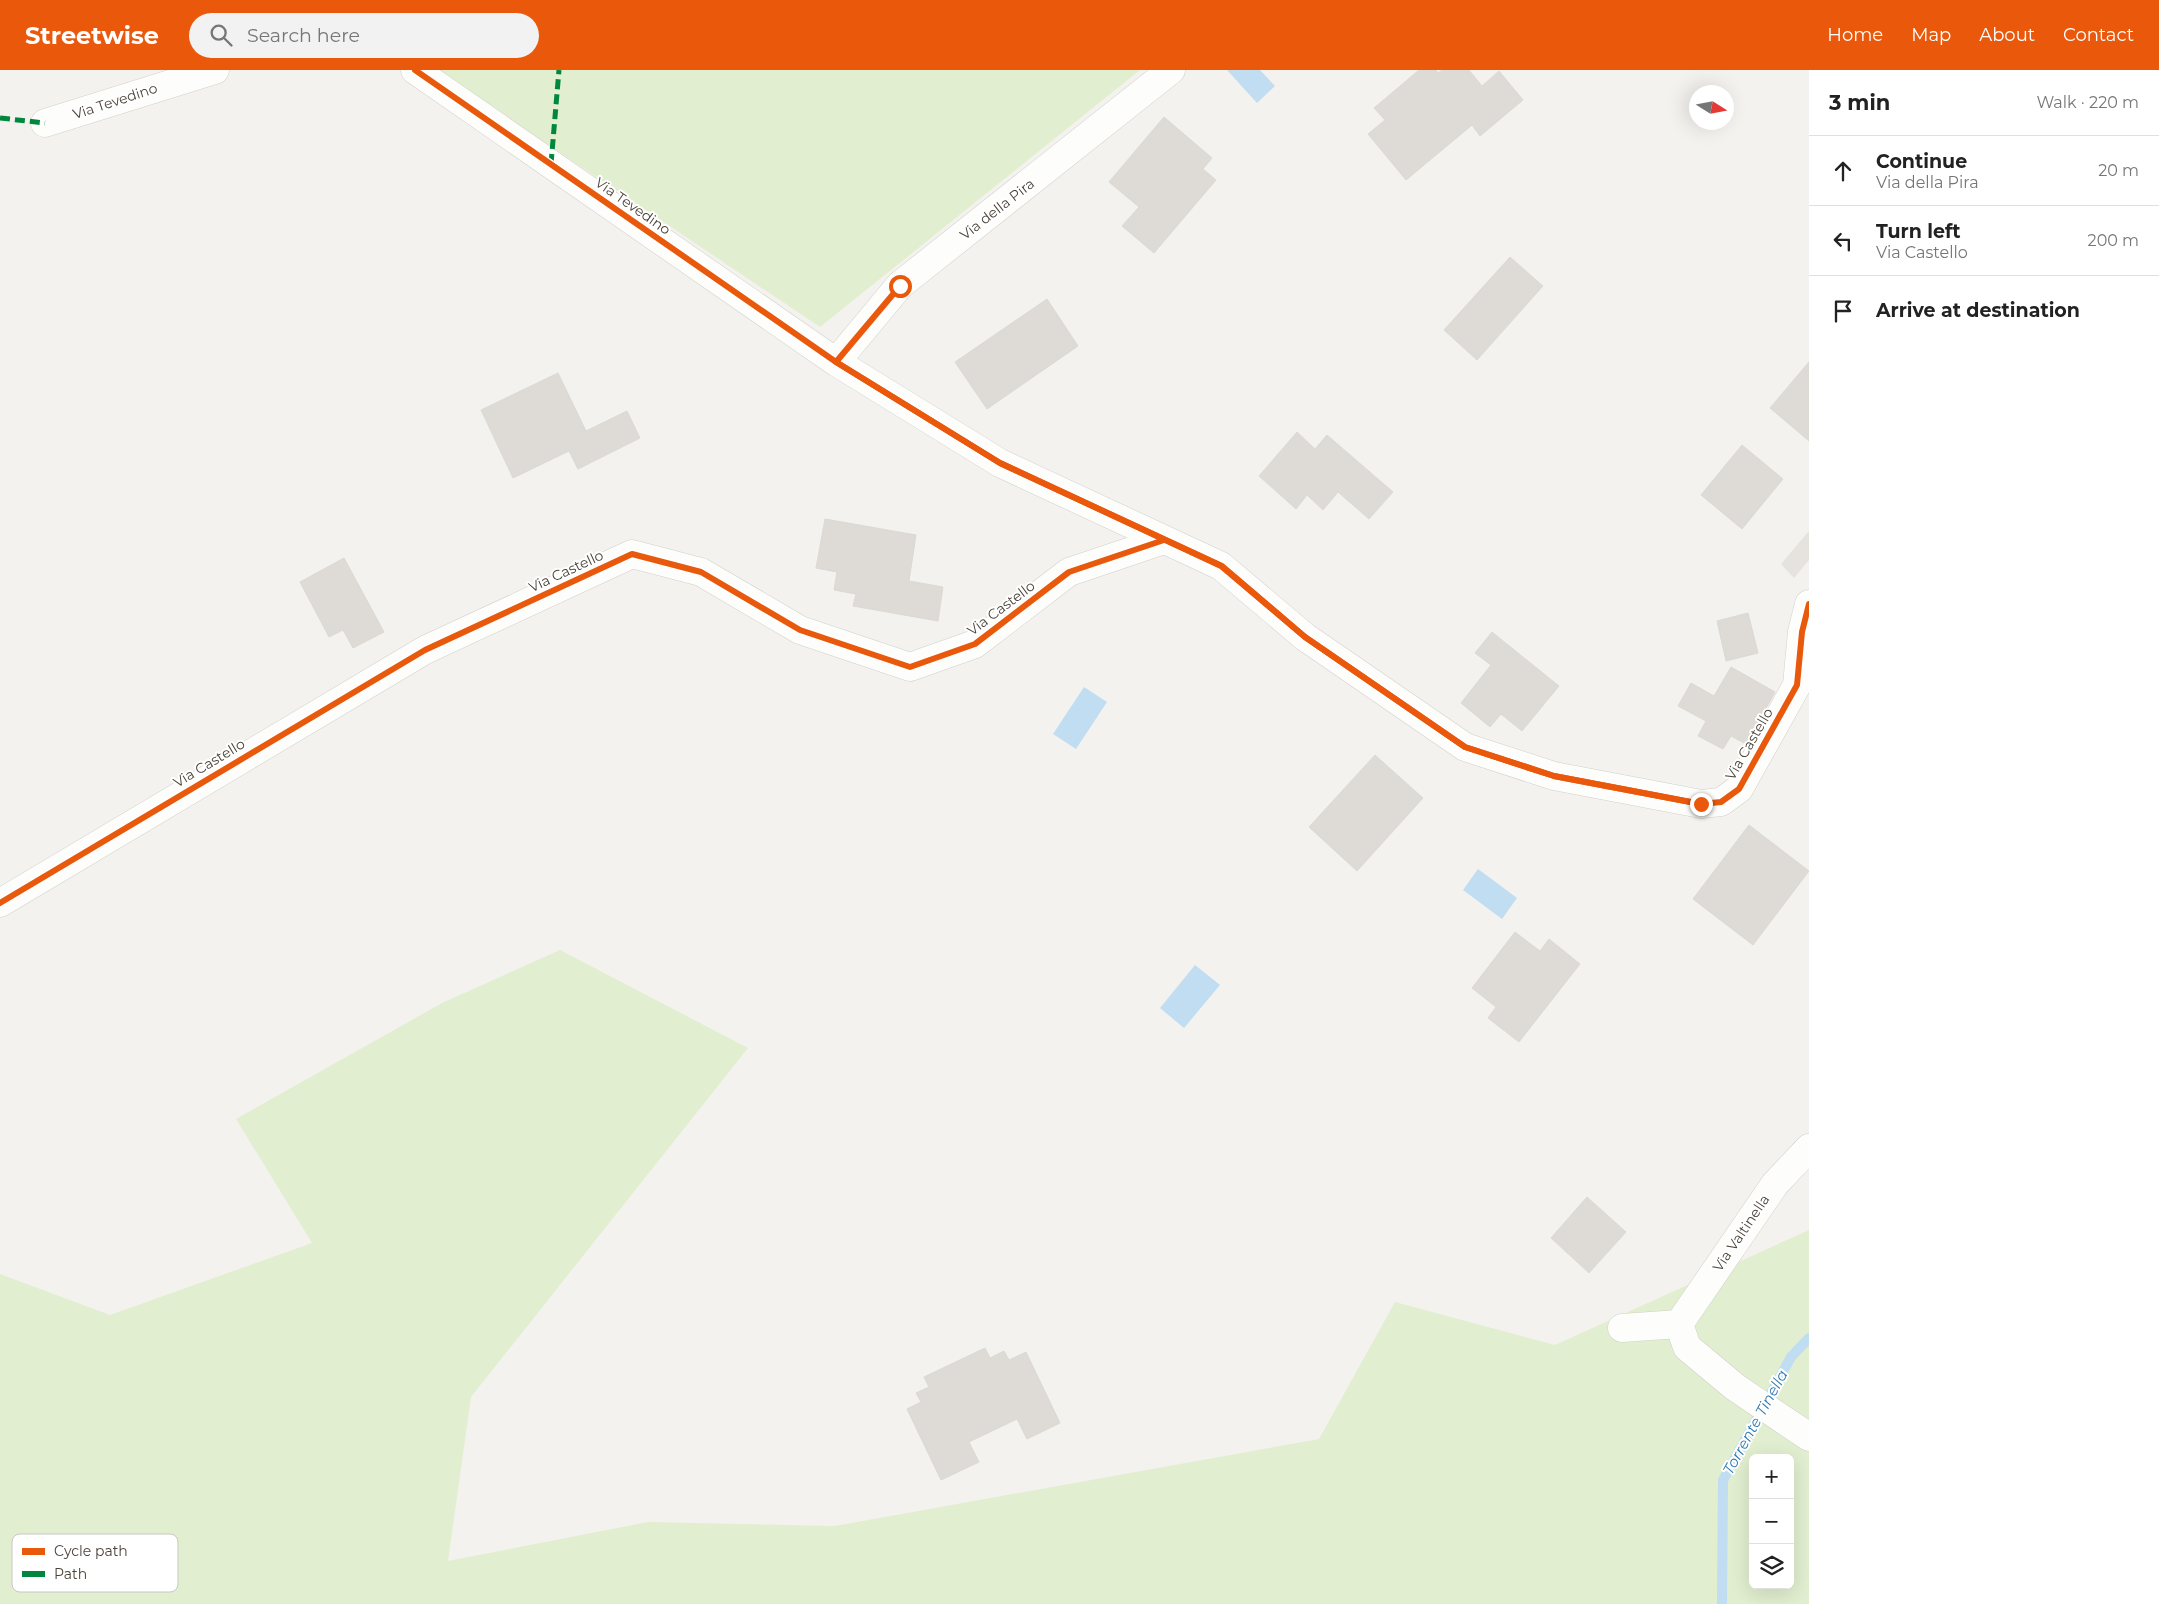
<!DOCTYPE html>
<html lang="en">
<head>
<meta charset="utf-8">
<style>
	body { margin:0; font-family:Montserrat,sans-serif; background:#f2f2f2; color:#222 }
	.controls { position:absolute; right:15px; bottom:15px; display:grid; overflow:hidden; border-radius:8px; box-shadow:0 5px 20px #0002 }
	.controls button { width:45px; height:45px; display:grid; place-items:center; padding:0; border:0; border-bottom:1px solid #e0e0e0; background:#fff; color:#222; font:25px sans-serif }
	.compass { position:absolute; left:1689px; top:15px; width:45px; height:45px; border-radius:50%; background:#fff; box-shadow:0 5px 20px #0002; rotate:101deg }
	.stop { position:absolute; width:15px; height:15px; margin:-11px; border:4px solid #ea580c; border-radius:50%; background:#fff }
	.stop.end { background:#ea580c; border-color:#fff; box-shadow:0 1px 5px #0008 }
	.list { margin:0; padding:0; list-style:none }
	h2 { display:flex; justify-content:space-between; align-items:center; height:65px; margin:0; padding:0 20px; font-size:21px }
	h2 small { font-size:16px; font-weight:400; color:#767676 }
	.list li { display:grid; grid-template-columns:32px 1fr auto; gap:15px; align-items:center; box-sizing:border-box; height:70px; padding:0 20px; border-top:1px solid #e0e0e0 }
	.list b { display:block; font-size:19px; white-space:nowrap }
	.list p { margin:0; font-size:16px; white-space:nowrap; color:#767676 }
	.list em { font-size:16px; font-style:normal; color:#767676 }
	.icon { flex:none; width:28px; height:28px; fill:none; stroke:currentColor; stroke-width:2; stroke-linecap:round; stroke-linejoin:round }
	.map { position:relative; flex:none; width:1809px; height:1534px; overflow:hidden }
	header { display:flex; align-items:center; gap:30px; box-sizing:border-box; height:70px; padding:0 25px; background:#ea580c; color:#fff }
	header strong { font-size:24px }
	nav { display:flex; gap:28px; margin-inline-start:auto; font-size:18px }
	.search { width:350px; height:45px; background:#f2f2f2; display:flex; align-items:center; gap:12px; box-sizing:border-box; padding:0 18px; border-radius:28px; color:#767676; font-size:19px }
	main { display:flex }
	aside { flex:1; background:#fff }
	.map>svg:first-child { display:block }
	.green { fill:#e1eecf; fill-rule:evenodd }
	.parking { fill:#e6e3df }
	.water { fill:#c0ddf1 }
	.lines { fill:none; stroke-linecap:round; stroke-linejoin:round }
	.stream { stroke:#c0ddf1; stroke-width:10 }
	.building { fill:#dedbd6; stroke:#dcd9d4 }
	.street-casing { stroke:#d2d0cb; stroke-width:29 }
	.street { stroke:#fdfdfc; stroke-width:28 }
	.quiet { stroke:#00873e; stroke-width:5; stroke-dasharray:10 5; stroke-linecap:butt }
	.cycleway-casing { stroke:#fff; stroke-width:9 }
	.cycleway { stroke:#e8590c; stroke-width:6 }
	.route { stroke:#ea580c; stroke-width:6 }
	.labels { text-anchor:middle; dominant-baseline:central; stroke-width:4; stroke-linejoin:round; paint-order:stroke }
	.street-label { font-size:14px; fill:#4b4439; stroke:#fff }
	.water-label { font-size:15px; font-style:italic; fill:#2e7ab2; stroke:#fff }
	.key { fill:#fff; stroke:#c9c7c4; stroke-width:1 }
	.key-label { font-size:14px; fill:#4b4439 }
</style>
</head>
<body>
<header>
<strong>Streetwise</strong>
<div class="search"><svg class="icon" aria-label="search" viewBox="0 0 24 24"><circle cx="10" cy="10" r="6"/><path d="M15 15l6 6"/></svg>Search here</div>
<nav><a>Home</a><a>Map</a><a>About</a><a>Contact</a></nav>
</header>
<main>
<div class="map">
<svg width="1809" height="1534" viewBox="0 0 1809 1534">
	<rect width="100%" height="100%" fill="#f4f2ee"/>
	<path class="green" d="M437,0H1140L820,257Z
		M560,880L748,978L471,1327L448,1491L648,1452L835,1456L1319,1369L1395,1232L1555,1275L1809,1160V1534H0V1204L110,1245L312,1173L236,1049L442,933ZM1753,1388H1790V1515H1753Z"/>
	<path class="parking" d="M1809,461V490L1794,508L1781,494Z"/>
	<path class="water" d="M1227,0H1260L1275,16L1257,33Z
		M1084,617L1107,632L1076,679L1053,664Z
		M1478,799L1517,828L1502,849L1463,820Z
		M1195,895L1220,915L1184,958L1160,938Z"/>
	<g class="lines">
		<path class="stream" d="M1722,1534L1723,1410L1791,1287L1809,1268"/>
	</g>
	<path class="building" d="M1419,0H1436L1438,3L1442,0H1469L1482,16L1499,1L1523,30L1480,66L1472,55L1406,110L1368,64L1385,50L1374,38Z
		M1164,47L1212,88L1203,99L1216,110L1154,183L1122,156L1139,137L1109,112Z
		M1510,187L1543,216L1477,290L1444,260Z
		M1047,229L1078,276L987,339L955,292Z
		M1809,292V371L1770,338Z
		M558,303L586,361L627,341L640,368L578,399L569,381L513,408L481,340Z
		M1297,362L1315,379L1327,365L1393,422L1369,449L1338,422L1323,440L1307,425L1296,439L1259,406Z
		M1742,375L1783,409L1742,459L1701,425Z
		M825,449L916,465L909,511L943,517L938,551L853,536L856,524L834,520L837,502L816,498Z
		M344,488L384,562L353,578L343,560L329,567L300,512Z
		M1748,543L1758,583L1726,591L1717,551Z
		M1492,562L1559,616L1522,661L1501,644L1490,657L1461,633L1491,595L1475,583Z
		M1731,597L1775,622L1746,674L1731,666L1723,679L1698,666L1706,651L1678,636L1691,613L1714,626Z
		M1375,685L1423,728L1357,801L1309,757Z
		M1749,755L1809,801L1753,875L1693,829Z
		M1515,862L1540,881L1549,869L1580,894L1519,972L1488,948L1496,937L1472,918Z
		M1587,1127L1626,1162L1589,1203L1551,1168Z
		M985,1278L990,1288L1004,1281L1009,1290L1026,1282L1060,1353L1027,1369L1017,1349L969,1372L979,1392L941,1410L907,1339L921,1332L916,1323L929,1317L924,1307Z"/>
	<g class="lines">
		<defs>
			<path id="street" d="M415,0L836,292L1000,393L1221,496L1305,567L1465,677L1554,706L1701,734L1721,732L1739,719L1797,615L1802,562L1809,534
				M45,53L215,0
				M836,292L900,215L1171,0
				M0,833L425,580L632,484L701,502L800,560L910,597L975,574L1069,502L1164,470
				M1809,1078L1775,1114L1679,1254L1687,1277L1735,1317L1809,1367
				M1622,1258L1679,1254"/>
		</defs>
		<use href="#street" class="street-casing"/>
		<use href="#street" class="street"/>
		<path class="quiet" d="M0,48L45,53
			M551,94L559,0"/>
		<defs>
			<path id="cycleway" d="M415,0L836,292L1000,393L1221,496L1305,567L1465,677L1554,706L1701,734L1721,732L1739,719L1797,615L1802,562L1809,534
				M0,833L425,580L632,484L701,502L800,560L910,597L975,574L1069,502L1164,470"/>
		</defs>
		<use href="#cycleway" class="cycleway-casing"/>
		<use href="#cycleway" class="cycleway"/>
	</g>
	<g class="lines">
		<path class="route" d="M900,216L836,292L1000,393L1222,496L1305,567L1465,677L1554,706L1701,734"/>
	</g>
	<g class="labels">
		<g class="street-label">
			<text transform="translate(115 31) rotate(-18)">Via Tevedino</text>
			<text transform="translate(633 136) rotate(35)">Via Tevedino</text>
			<text transform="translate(997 139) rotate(-38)">Via della Pira</text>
			<text transform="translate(566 501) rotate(-25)">Via Castello</text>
			<text transform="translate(1001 538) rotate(-37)">Via Castello</text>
			<text transform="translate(1749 674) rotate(-60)">Via Castello</text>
			<text transform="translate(209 693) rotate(-31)">Via Castello</text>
			<text transform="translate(1741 1163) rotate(-56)">Via Valtinella</text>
		</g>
		<g class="water-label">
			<text transform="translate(1755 1352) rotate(-61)">Torrente Tinella</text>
		</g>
	</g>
	<rect x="12" y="1464" width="166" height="58" rx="8" class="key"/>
	<rect x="22" y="1478" width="23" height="7" fill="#e8590c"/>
	<rect x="22" y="1501" width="23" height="6" fill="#00873e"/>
	<g class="key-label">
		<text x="54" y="1486">Cycle path</text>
		<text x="54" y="1509">Path</text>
	</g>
</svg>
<div class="controls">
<button>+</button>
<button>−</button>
<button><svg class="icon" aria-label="layers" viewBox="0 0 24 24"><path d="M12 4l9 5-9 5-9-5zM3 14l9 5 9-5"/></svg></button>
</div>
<svg class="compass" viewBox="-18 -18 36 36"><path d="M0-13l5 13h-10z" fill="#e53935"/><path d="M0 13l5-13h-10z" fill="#767676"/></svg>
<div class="stop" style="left:900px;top:216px"></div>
<div class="stop end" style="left:1701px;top:734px"></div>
</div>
<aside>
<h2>3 min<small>Walk · 220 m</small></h2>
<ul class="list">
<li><svg class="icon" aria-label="ahead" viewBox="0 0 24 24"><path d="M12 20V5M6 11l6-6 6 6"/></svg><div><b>Continue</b><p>Via della Pira</p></div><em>20 m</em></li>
<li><svg class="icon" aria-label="left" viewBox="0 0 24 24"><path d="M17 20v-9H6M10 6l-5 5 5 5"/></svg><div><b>Turn left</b><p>Via Castello</p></div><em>200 m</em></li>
<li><svg class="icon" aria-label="arrive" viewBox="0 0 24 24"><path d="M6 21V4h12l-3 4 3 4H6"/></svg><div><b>Arrive at destination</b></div></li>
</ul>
</aside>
</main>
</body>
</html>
